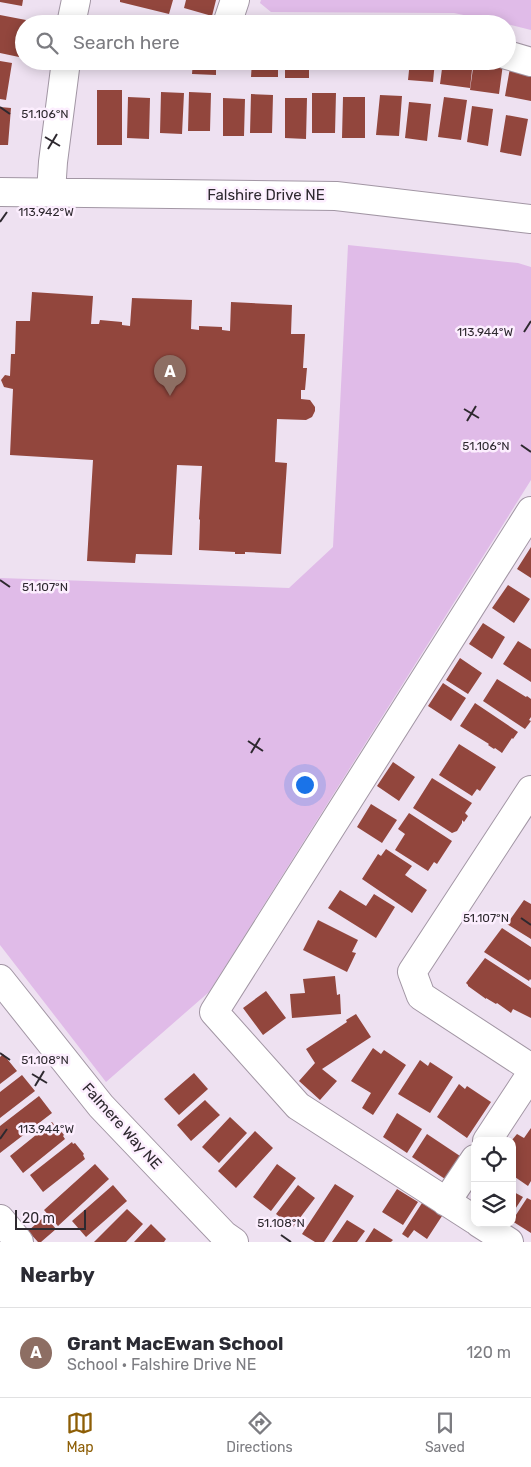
<!DOCTYPE html>
<html lang="en">
<head>
<meta charset="utf-8">
<style>
	body { margin:0; font-family:Rubik,sans-serif; background:#f2f2f3; color:#2b2b33 }
	.controls { position:absolute; right:15px; bottom:15px; display:grid; overflow:hidden; border-radius:10px; box-shadow:0 2px 12px #0003 }
	.controls button { width:45px; height:45px; display:grid; place-items:center; padding:0; border:0; border-bottom:1px solid #e1e1e2; background:#fff; color:#2b2b33; font:25px sans-serif }
	.scale { position:absolute; left:15px; bottom:12px; width:71px; box-sizing:border-box; padding-left:5px; border:2px solid #2e292f; border-top:0; font-size:14px; line-height:18px; white-space:nowrap; color:#2e292f; -webkit-text-stroke:4px #fceefe; paint-order:stroke }
	.you { position:absolute; left:304px; top:784px; width:18px; height:18px; margin:-12px; border:4px solid #fff; border-radius:50%; background:#1a73e8; box-shadow:0 0 0 8px #1a73e833 }
	.badge { display:grid; place-items:center; width:32px; height:32px; border-radius:50%; background:#8d5e06; color:#fff; font-size:16px; font-weight:700 }
	.pin { position:absolute; translate:-50% -41px; filter:drop-shadow(0 1px 2px #0008) }
	.pin::after { content:''; position:absolute; top:26px; width:18px; height:15px; background:inherit; clip-path:polygon(0 0,100% 0,50% 100%) }
	.list { margin:0; padding:0; list-style:none }
	h2 { display:flex; justify-content:space-between; align-items:center; height:65px; margin:0; padding:0 20px; font-size:21px }
	h2 small { font-size:16px; font-weight:400; color:#7c7c81 }
	.list li { display:grid; grid-template-columns:32px 1fr auto; gap:15px; align-items:center; box-sizing:border-box; height:90px; padding:0 20px; border-top:1px solid #e1e1e2 }
	.list b { display:block; font-size:19px; white-space:nowrap }
	.list p { margin:0; font-size:16px; white-space:nowrap; color:#7c7c81 }
	.list em { font-size:16px; font-style:normal; color:#7c7c81 }
	.icon { flex:none; width:28px; height:28px; fill:none; stroke:currentColor; stroke-width:2; stroke-linecap:round; stroke-linejoin:round }
	.map { position:relative; flex:none; width:531px; height:1242px; overflow:hidden }
	.search { position:absolute; background:#fff; box-shadow:0 2px 12px #0003; left:15px; right:15px; top:15px; height:55px; display:flex; align-items:center; gap:12px; box-sizing:border-box; padding:0 18px; border-radius:28px; color:#7c7c81; font-size:19px }
	.sheet { height:155px; background:#fff }
	nav { display:flex; justify-content:space-around; align-items:center; box-sizing:border-box; height:70px; border-top:1px solid #e1e1e2; background:#fff; font-size:14px; color:#7c7c81 }
	nav a { display:grid; justify-items:center; gap:2px }
	nav .on { color:#8d5e06 }
	.map>svg:first-child { display:block }
	.green { fill:#e0bbe8 }
	.building { fill:#92463d }
	.lines { fill:none; stroke-linecap:round; stroke-linejoin:round }
	.minor-casing { stroke:#a296a4; stroke-width:30 }
	.minor { stroke:#fff; stroke-width:28 }
	.ticks { fill:none; stroke:#2e292f; stroke-width:2 }
	.labels { text-anchor:middle; dominant-baseline:central; stroke-width:5; stroke-linejoin:round; paint-order:stroke }
	.street-label { font-size:15px; fill:#2e292f; stroke:#fceefe }
	.ticks-label { font-size:12px; text-anchor:middle; fill:#2e292f; stroke:#fceefe; stroke-width:5; stroke-linejoin:round; paint-order:stroke }
</style>
</head>
<body>
<div class="map">
<svg width="531" height="1242" viewBox="0 0 531 1242">
	<rect width="100%" height="100%" fill="#eee1f1"/>
	<path class="green" d="M261,0H531V30L507,24L454,13L271,12L260,3Z
		M348,245L518,263L531,267V480L209,992L106,1082L0,945V578L289,588L333,547Z"/>
	<path class="building" d="M0,0H23L22,6L0,2Z
		M120,0H173L169,14L120,2Z
		M186,0H216L212,16L184,8Z
		M0,15L26,20L25,24H24V31L19,57L0,53Z
		M0,61L12,63L6,100L0,99Z
		M144,61H156V70H144Z
		M193,61H216V75L192,74Z
		M252,61H278V77H251Z
		M285,61H309V78H285Z
		M410,61H435L433,82L408,80Z
		M443,61H473L470,88L440,84Z
		M474,61L503,64L499,94L470,90Z
		M510,68L531,71V101L505,96Z
		M97,90H122V145H97Z
		M161,92L184,93L182,134L160,133Z
		M189,92L211,93L210,131H188Z
		M312,93H336L335,133H312Z
		M251,94L273,95L272,133H250Z
		M380,95L402,96L399,136L376,135Z
		M128,97L150,98L149,139L127,138Z
		M343,97H365V138H342Z
		M444,97L467,100L461,140L438,137Z
		M223,98L245,99L244,136H223Z
		M285,98H307L306,139L285,138Z
		M409,102L431,104L427,141L405,138Z
		M472,106L493,109L488,146L467,142Z
		M0,107L11,108L8,145H0Z
		M506,115L528,119L521,156L500,152Z
		M32,292L93,296L91,324H99L100,320L122,322V325L130,326L132,298L192,300L191,329L199,330V326L222,327V330L230,331L231,302L292,305L291,334H305L303,368H307L305,390H301V399L310,400L315,407V411L312,417L306,420L277,419L275,462L287,463L281,554L245,552V554H235V552L199,550L200,520L199,519L202,466L177,465L172,555L136,554L135,563L87,561L93,460L10,455L13,389L4,387L1,380L5,375L10,376L11,354H15L16,321H30Z
		M531,547V578L517,569Z
		M508,585L530,599L514,623L492,608Z
		M483,623L505,637L492,659L469,644Z
		M518,641L531,649V682L503,664Z
		M460,658L482,673L468,694L446,680Z
		M497,679L526,697L527,696L531,699V717L529,720L531,721L525,729L483,701Z
		M443,683L466,698L451,721L428,706Z
		M475,703L518,732L513,739L512,738L502,753L495,748L494,749L488,745L489,744L460,726Z
		M459,744L496,767L480,791L477,789L472,796L439,775Z
		M393,762L415,777L399,801L377,786Z
		M432,778L472,803L465,813L468,816L464,822L462,820V823L457,831L452,833L413,808Z
		M371,804L397,820L382,843L357,827Z
		M409,813L452,841L437,864L434,862L428,871L395,850L405,834L398,829Z
		M386,849L412,866L405,875L427,890L412,913L362,879L378,854L381,856Z
		M340,890L366,906L374,894L395,907L376,938L328,908Z
		M524,900L531,904V939L507,924Z
		M318,920L358,940L352,952L356,953L347,972L303,950Z
		M502,928L531,947V980L530,979L529,981L484,952Z
		M485,958L531,988V1018L513,1009L511,1013L497,1003L496,1004L486,998V999L468,986V985L466,983Z
		M335,976L337,995L340,994L341,1014L292,1018L290,994L305,993L303,979Z
		M266,991L286,1018L263,1035L243,1008Z
		M356,1014L371,1037L322,1069L337,1081L320,1100L299,1081L315,1063L306,1049L347,1022L346,1020Z
		M373,1048L381,1054L384,1050L406,1065L373,1115L362,1108L371,1093L351,1081Z
		M3,1054L17,1071L0,1084V1057Z
		M420,1060L428,1066L430,1062L453,1077L430,1113L398,1094Z
		M194,1073L208,1089L179,1115L164,1099Z
		M22,1075L35,1091L0,1118V1092Z
		M459,1084L465,1089L467,1086L491,1102L467,1138L437,1117Z
		M39,1096L52,1113L0,1153V1126Z
		M205,1100L220,1115L191,1141L177,1125Z
		M397,1113L422,1129L407,1153L383,1137Z
		M230,1117L247,1133L219,1163L202,1147Z
		M52,1122L56,1127L57,1126L64,1135L63,1136L65,1139L23,1173L10,1156Z
		M531,1128V1181L528,1186L512,1175V1140L517,1134L524,1138Z
		M255,1131L273,1148L236,1188L218,1171Z
		M427,1134L460,1156L445,1179L412,1157Z
		M72,1142L73,1144L75,1143L84,1154L83,1155L85,1159L43,1192L30,1175Z
		M95,1164L109,1179L58,1226L44,1210Z
		M277,1164L296,1178L271,1211L253,1197Z
		M335,1184L354,1196L324,1242H315L302,1234Z
		M113,1185L127,1201L86,1237L72,1221Z
		M298,1185L315,1198L293,1227L276,1214Z
		M397,1189L418,1202L403,1225L382,1212Z
		M512,1191L523,1197L512,1214Z
		M527,1198L531,1200V1233L512,1221Z
		M422,1203L442,1216L427,1239L414,1230L408,1238L402,1234Z
		M127,1209L143,1224L126,1242H94Z
		M45,1216L56,1229L41,1242H38L28,1231Z
		M347,1220L365,1231L357,1242H332Z
		M151,1224L166,1239L164,1242H134Z
		M374,1228L393,1240L391,1242H365Z"/>
	<g class="lines">
		<defs>
			<path id="minor" d="M71,24L76,0
				M227,24L235,0
				M507,55L531,62
				M0,192L336,196L531,219
				M51,192L53,162L66,61
				M531,790L412,972L421,996L531,1068
				M0,979L101,1106L224,1235L234,1242
				M487,1141L531,1074
				M446,1202L475,1159
				M0,1219L19,1242
				M475,1220L298,1106L214,1012L531,511
				M479,1223L509,1242"/>
		</defs>
		<use href="#minor" class="minor-casing"/>
		<use href="#minor" class="minor"/>
	</g>
	<path class="ticks" d="M0,107L10,114M45,137L60,146M48,149L57,134M0,222L7,212M524,332L531,321M464,409L479,418M467,421L476,406M521,445L531,452M0,580L10,587M248,741L263,751M251,753L260,738M521,918L531,925M0,1053L10,1060M32,1074L47,1083M35,1086L44,1071M0,1139L7,1129M281,1235L291,1242"/>
	<g class="labels">
		<g class="street-label">
			<text x="266" y="195">Falshire Drive NE</text>
			<text transform="translate(122 1126) rotate(48)">Falmere Way NE</text>
		</g>
	</g>
	<g class="ticks-label">
		<text x="45" y="118">51.106°N</text>
		<text x="46" y="216">113.942°W</text>
		<text x="485" y="336">113.944°W</text>
		<text x="486" y="450">51.106°N</text>
		<text x="45" y="591">51.107°N</text>
		<text x="486" y="922">51.107°N</text>
		<text x="45" y="1064">51.108°N</text>
		<text x="46" y="1133">113.944°W</text>
		<text x="281" y="1227">51.108°N</text>
	</g>
</svg>
<div class="controls">
<button><svg class="icon" aria-label="locate" viewBox="0 0 24 24"><circle cx="12" cy="12" r="6"/><path d="M12 2v4M12 18v4M2 12h4M18 12h4"/></svg></button>
<button><svg class="icon" aria-label="layers" viewBox="0 0 24 24"><path d="M12 4l9 5-9 5-9-5zM3 14l9 5 9-5"/></svg></button>
</div>
<div class="scale">20 m</div>
<div class="you"></div>
<div class="pin badge" style="left:170px;top:396px;background:#8d6e63">A</div>
<div class="search"><svg class="icon" aria-label="search" viewBox="0 0 24 24"><circle cx="10" cy="10" r="6"/><path d="M15 15l6 6"/></svg>Search here</div>
</div>
<section class="sheet">
<h2>Nearby<small></small></h2>
<ul class="list">
<li><span class="badge" style="background:#8d6e63">A</span><div><b>Grant MacEwan School</b><p>School · Falshire Drive NE</p></div><em>120 m</em></li>
</ul>
</section>
<nav>
<a class="on"><svg class="icon" aria-label="map" viewBox="0 0 24 24"><path d="M3 6l6-2 6 2 6-2v14l-6 2-6-2-6 2zM9 4v14M15 6v14"/></svg>Map</a>
<a><svg class="icon" aria-label="directions" viewBox="0 0 24 24"><path d="M12 3l9 9-9 9-9-9zM9 14v-3h6M13 9l2 2-2 2"/></svg>Directions</a>
<a><svg class="icon" aria-label="saved" viewBox="0 0 24 24"><path d="M7 4h10v16l-5-4-5 4z"/></svg>Saved</a>
</nav>
</body>
</html>
